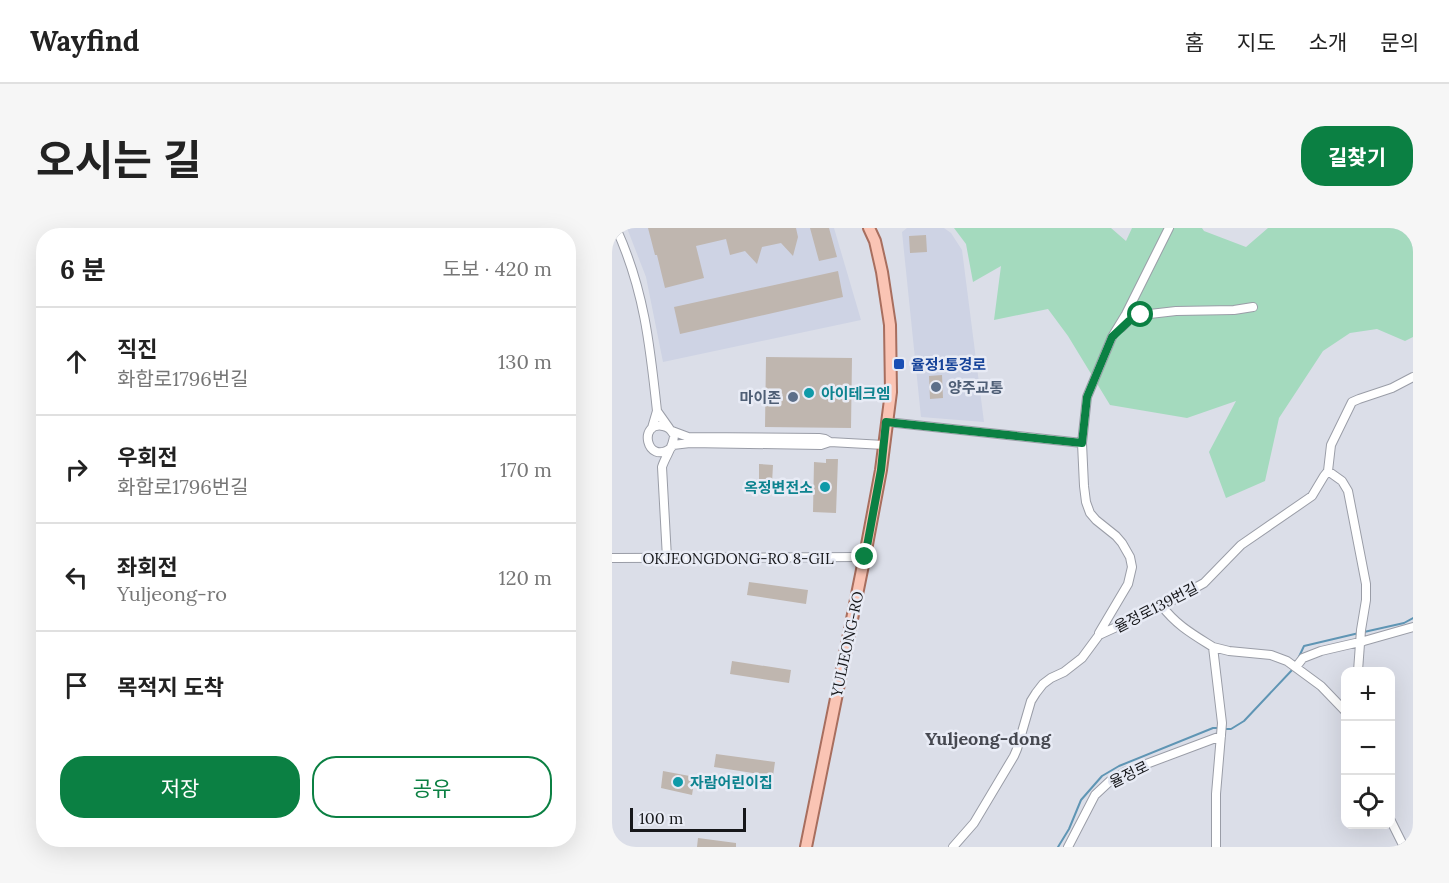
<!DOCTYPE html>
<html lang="ko">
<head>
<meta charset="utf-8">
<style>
	body { margin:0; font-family:Lora,"Noto Sans KR",serif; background:#f6f6f6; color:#222 }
	.controls { position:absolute; right:18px; bottom:18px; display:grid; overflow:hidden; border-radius:12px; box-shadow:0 6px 24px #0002 }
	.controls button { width:54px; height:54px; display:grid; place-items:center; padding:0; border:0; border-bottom:2px solid #e0e0e0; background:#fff; color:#222; font:30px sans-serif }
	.scale { position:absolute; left:18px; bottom:15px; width:116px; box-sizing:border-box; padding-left:6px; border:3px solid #16171a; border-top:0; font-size:16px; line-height:21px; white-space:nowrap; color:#16171a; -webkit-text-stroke:4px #e8ebf5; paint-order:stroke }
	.stop { position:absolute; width:18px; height:18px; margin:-14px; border:4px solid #0b8043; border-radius:50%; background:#fff }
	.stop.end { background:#0b8043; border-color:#fff; box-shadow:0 2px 6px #0008 }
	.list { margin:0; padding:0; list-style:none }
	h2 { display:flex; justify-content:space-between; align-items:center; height:78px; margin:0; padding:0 24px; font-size:26px }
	h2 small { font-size:20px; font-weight:400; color:#767676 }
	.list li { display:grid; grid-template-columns:39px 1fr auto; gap:18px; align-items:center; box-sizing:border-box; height:108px; padding:0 24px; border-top:2px solid #e0e0e0 }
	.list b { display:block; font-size:22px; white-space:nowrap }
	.list p { margin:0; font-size:20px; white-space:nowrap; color:#767676 }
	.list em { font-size:20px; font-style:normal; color:#767676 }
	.actions { display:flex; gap:12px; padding:18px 24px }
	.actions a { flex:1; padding:14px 0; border:2px solid #0b8043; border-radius:24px; text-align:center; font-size:21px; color:#0b8043 }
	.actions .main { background:#0b8043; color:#fff }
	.icon { flex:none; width:33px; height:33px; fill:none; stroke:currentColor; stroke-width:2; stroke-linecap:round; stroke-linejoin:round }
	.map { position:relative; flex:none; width:801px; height:619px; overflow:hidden; border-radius:24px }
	header { display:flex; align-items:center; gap:36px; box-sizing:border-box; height:84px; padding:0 30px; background:#fff; border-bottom:2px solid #e0e0e0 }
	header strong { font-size:28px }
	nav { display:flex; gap:33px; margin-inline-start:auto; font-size:21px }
	.intro { display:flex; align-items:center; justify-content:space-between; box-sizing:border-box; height:144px; padding:0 36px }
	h1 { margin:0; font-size:42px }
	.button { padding:15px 27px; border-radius:24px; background:#0b8043; color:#fff; font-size:21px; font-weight:700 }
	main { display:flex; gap:36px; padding:0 36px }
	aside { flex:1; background:#fff; border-radius:24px; box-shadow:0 6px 24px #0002 }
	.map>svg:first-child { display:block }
	.built { fill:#ced3e4 }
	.green { fill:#a4dabe }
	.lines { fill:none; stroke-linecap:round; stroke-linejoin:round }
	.stream { stroke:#5f95b4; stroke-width:2 }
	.building { fill:#bfb6af }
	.minor-casing { stroke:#9a9da7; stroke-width:10 }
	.major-casing { stroke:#a86e5e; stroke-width:14 }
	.minor { stroke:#fff; stroke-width:8 }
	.major { stroke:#fac4b4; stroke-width:10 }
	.route { stroke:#0b8043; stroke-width:8 }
	.transit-dot { fill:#1a4fb4; stroke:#e8ebf5; stroke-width:2 }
	.service-dot { fill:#5c6f8a; stroke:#e8ebf5; stroke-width:2 }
	.culture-dot { fill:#0f9aa8; stroke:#e8ebf5; stroke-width:2 }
	.labels { text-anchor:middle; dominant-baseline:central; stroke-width:5; stroke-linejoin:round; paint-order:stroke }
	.transit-label { font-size:15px; font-weight:bold; fill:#164399; stroke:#e8ebf5; text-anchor:start }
	.service-label { font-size:15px; font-weight:bold; fill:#4e5e75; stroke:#e8ebf5; text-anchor:start }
	.culture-label { font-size:15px; font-weight:bold; fill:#0d838f; stroke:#e8ebf5; text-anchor:start }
	.street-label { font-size:15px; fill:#16171a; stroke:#e8ebf5 }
	.quarter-label { font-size:18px; font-weight:bold; fill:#464850; stroke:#e8ebf5 }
</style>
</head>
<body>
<header>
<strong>Wayfind</strong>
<nav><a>홈</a><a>지도</a><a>소개</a><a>문의</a></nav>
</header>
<div class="intro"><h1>오시는 길</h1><a class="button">길찾기</a></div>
<main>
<aside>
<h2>6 분<small>도보 · 420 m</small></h2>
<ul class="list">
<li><svg class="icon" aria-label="ahead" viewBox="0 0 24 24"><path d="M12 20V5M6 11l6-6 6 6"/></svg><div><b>직진</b><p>화합로1796번길</p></div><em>130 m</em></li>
<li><svg class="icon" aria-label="right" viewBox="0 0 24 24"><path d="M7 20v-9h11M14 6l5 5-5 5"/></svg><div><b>우회전</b><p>화합로1796번길</p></div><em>170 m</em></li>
<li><svg class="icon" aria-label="left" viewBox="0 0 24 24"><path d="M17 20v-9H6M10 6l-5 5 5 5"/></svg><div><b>좌회전</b><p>Yuljeong-ro</p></div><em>120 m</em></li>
<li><svg class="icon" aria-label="arrive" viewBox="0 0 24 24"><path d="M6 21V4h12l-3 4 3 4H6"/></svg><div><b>목적지 도착</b></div></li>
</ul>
<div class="actions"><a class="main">저장</a><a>공유</a></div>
</aside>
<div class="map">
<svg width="801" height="619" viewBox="0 0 801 619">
	<rect width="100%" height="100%" fill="#dbdee8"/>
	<path class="built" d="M15,0H222L249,92L51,134L34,49Z
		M295,0H332L339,5L350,22L372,194L309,189L290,4Z"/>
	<path class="green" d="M342,0H499L514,13L520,0H590L592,3L634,19L656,0H801V109L793,113L765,101L738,105L711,123L667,190L653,253L614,270L597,224L624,173L575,190L498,177L456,108L436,81L382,92L389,38L361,54L354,16Z"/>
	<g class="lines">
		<path class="stream" d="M752,404L792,395L801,390
			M685,433L692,418L747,405
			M613,501H619L632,493L681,441
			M446,619L457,601L469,572L490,548L507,538L601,500H607"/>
	</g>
	<path class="building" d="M36,0H184L186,9L181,28L169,15L150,19L145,36L133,23L118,27L114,11L84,18L92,50L53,60L45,27H43Z
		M198,0H217L225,29L207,33Z
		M314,7L315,24L298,25L297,8Z
		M226,43L231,69L68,106L62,79Z
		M154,129L240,130L239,200L153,199Z
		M330,147L331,170L318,171L317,148Z
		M214,231H226L224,285L201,284L202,234L214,235Z
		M147,236L161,237L160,255H147Z
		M137,354L196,362L194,376L135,367Z
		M120,433L179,442L177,455L118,446Z
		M104,526L163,534L161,548L102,539Z
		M51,543L83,549L80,567L49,560Z
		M86,610L124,615V619H85Z"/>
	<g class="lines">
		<defs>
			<path id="minor" d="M4,0C32,61 38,117 45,183
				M509,100L517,92L529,87L564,83L622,82L641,79
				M275,194L470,215
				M40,200L45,183L57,200
				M60,203L76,209L207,210L213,211L218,214
				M61,217L78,215L209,217L218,214L272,217
				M716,243L730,253L736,263L754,356V372L749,402L746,443
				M0,330L253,329
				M55,330L50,239C54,227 62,218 62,207C59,202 57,199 51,198C26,193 34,238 59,220
				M550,378C564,397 582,407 601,419L610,495L604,566V619
				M487,405L516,356L520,339L518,329L510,315L504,308L484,292L478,285L474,274L472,258L470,215L475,169L500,109L514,86L557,0
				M601,419L617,423L659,427L675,433L709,458L734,484
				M684,439L691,430L709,423L752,413L801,399
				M778,591L792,619
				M341,619L362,595L402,528L405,521L419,473L424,465L431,456L439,450L452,444L470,430L487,407L550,378L592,355L629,317L700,268L712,248L716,243L719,217L740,174L747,171L780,160L801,149
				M456,619L483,567L498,553L513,544L609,508"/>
			<path id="major" d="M194,619L254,322L269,242L279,164L278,97L270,44L263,13L257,0"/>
		</defs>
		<use href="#minor" class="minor-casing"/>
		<use href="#major" class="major-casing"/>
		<use href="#minor" class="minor"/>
		<use href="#major" class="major"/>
	</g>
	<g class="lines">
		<path class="route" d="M253,329L269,242L274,194L470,215L475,169L500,109L517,93L529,87"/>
	</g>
	<rect class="transit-dot" x="281" y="130" width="12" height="12" rx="3"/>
	<g class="service-dot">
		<circle cx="324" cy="159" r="6"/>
		<circle cx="181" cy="169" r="6"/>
	</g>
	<g class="culture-dot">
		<circle cx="197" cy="165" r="6"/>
		<circle cx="213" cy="259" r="6"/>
		<circle cx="66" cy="554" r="6"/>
	</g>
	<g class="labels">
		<g class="transit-label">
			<text x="299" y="136">율정1통경로</text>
		</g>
		<g class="service-label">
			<text x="336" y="159">양주교통</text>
			<text x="169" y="169" text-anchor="end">마이존</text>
		</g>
		<g class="culture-label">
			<text x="209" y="165">아이테크엠</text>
			<text x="201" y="259" text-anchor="end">옥정변전소</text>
			<text x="78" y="554">자람어린이집</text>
		</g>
		<g class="street-label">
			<text x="126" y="330">OKJEONGDONG-RO 8-GIL</text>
			<text transform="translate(544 379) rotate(-27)">율정로139번길</text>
			<text transform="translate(235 416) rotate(-78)">YULJEONG-RO</text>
			<text transform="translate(517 546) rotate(-26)">율정로</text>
		</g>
		<g class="quarter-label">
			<text x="376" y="510">Yuljeong-dong</text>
		</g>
	</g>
</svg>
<div class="controls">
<button>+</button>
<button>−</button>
<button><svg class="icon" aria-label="locate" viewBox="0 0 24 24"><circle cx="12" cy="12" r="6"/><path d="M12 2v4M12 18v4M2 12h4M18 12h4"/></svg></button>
</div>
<div class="scale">100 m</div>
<div class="stop" style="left:529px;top:87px"></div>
<div class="stop end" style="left:253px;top:329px"></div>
</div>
</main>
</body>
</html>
